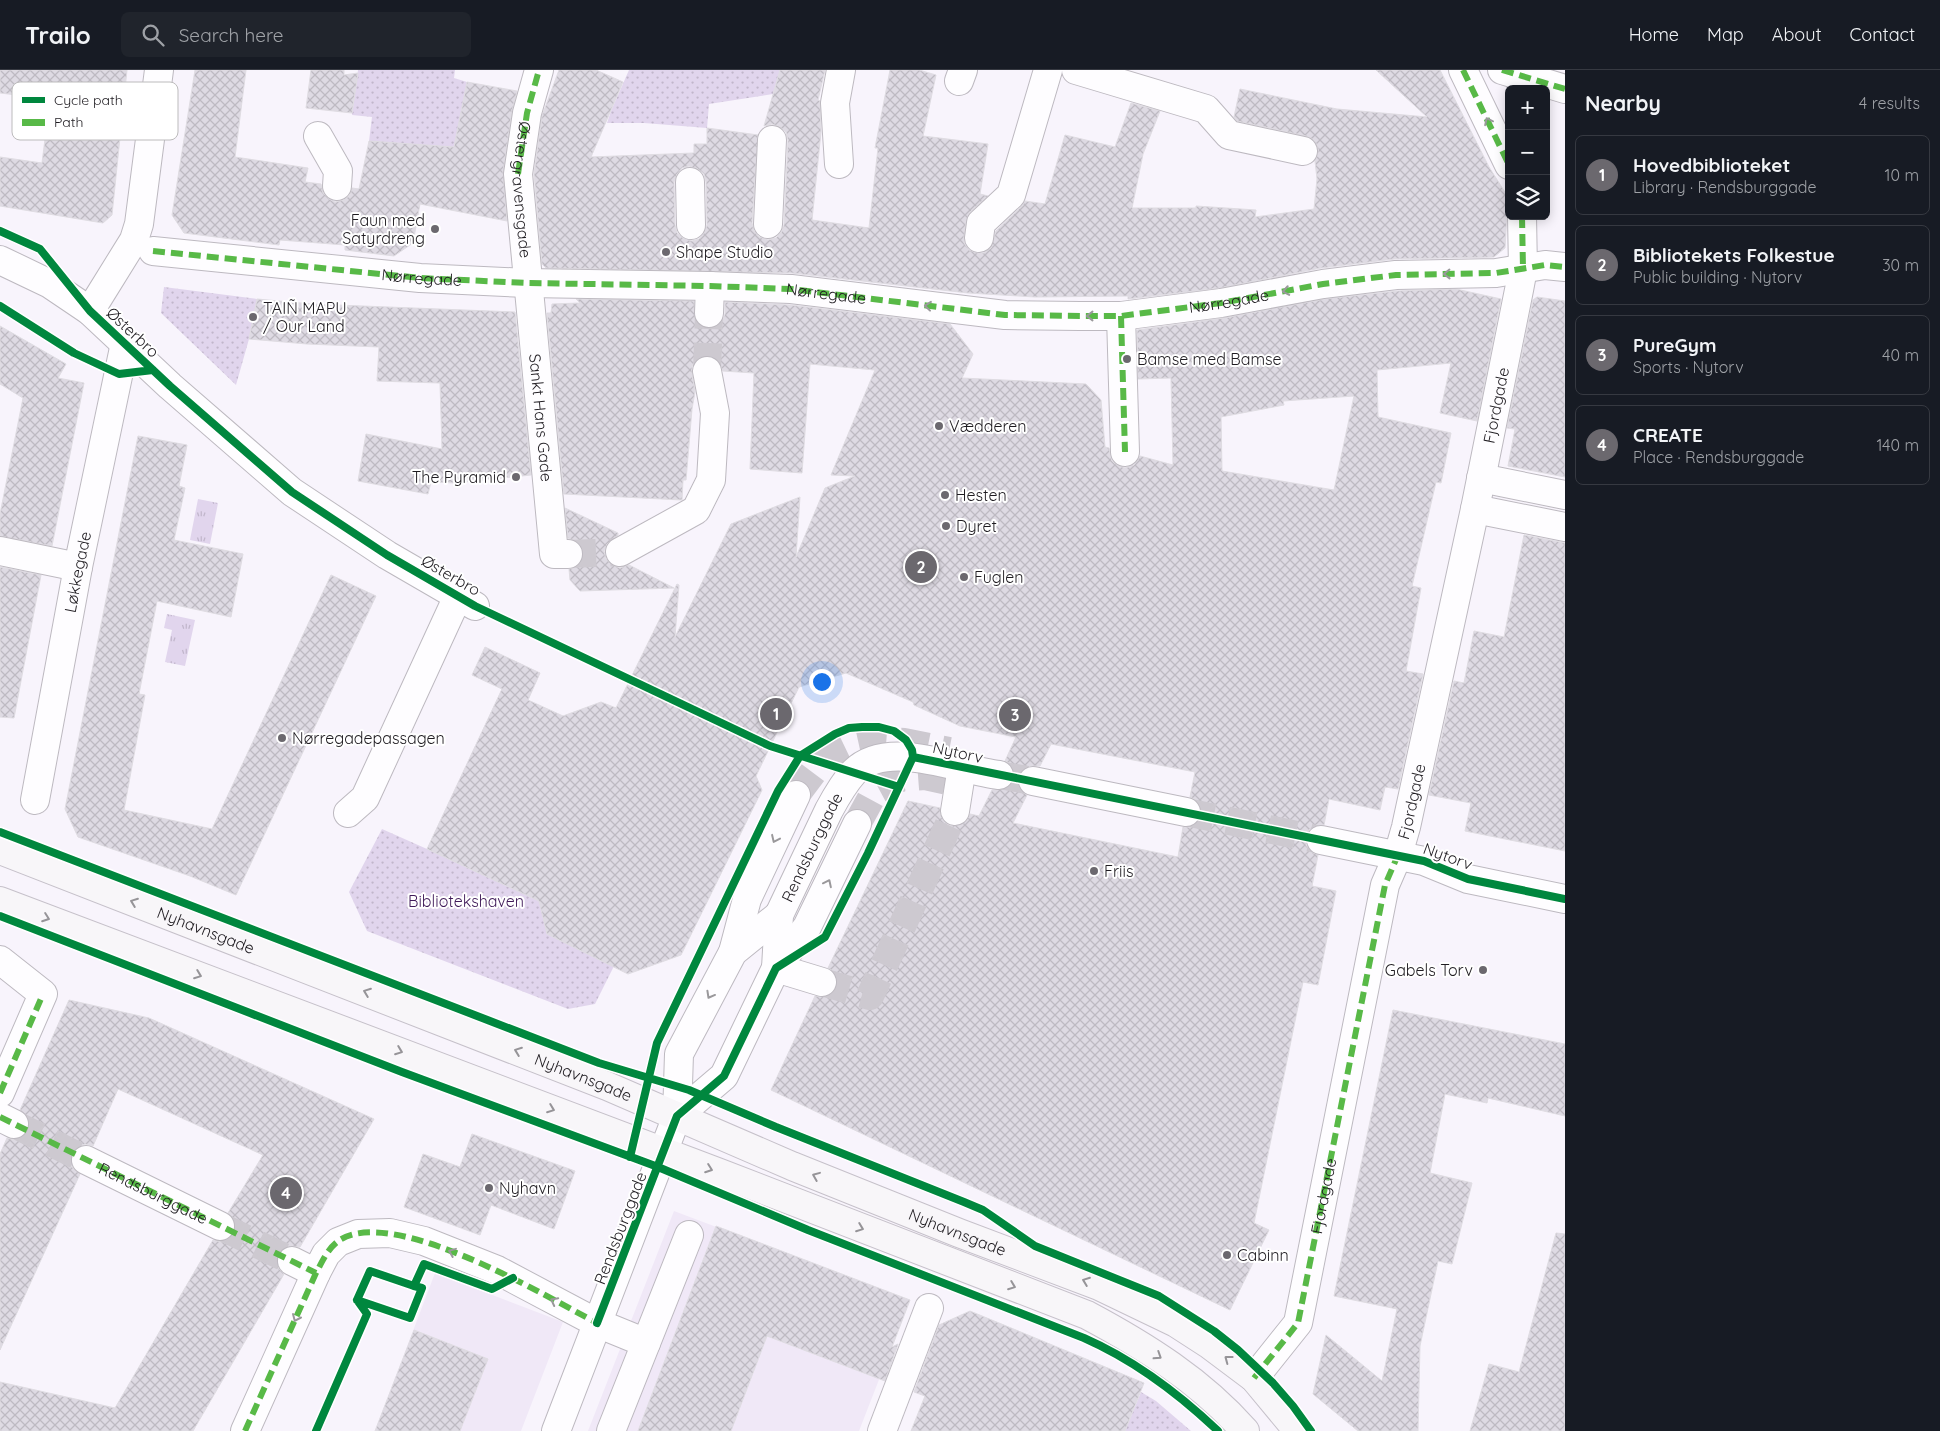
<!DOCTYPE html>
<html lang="en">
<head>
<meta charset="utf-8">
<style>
	body { margin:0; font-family:Quicksand,sans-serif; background:#20242c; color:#f1f3f6 }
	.controls { position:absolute; right:15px; top:15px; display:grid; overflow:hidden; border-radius:8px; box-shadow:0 2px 12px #0003 }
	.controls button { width:45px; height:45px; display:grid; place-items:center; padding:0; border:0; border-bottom:1px solid #363941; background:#171b24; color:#f1f3f6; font:25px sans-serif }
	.you { position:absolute; left:821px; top:611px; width:18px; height:18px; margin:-12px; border:4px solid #fff; border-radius:50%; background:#1a73e8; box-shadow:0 0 0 8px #1a73e833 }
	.badge { display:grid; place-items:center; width:32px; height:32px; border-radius:50%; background:#6b686e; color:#fff; font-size:16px; font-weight:700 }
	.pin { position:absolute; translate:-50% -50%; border:2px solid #fff; box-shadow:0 1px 5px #0006 }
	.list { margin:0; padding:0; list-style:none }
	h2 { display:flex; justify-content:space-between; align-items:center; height:65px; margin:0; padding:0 20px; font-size:21px }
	h2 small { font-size:16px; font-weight:400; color:#9ea1a6 }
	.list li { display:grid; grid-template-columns:32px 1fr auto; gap:15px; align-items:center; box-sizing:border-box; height:80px; margin:0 10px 10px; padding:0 10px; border:1px solid #363941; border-radius:8px }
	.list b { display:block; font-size:19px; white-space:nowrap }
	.list p { margin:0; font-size:16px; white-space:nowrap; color:#9ea1a6 }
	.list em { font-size:16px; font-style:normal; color:#9ea1a6 }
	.icon { flex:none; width:28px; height:28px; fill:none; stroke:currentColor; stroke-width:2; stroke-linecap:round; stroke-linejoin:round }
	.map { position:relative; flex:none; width:1565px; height:1361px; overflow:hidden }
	header { display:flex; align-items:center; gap:30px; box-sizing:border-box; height:70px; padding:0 25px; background:#171b24; border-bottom:1px solid #363941 }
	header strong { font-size:24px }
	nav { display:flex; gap:28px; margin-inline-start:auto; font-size:18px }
	.search { width:350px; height:45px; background:#20242c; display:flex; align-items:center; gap:12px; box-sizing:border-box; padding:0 18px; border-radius:8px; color:#9ea1a6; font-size:19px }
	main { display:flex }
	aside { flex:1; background:#171b24 }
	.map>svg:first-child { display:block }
	.built { fill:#f0e8f7 }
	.grass { fill:url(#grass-tufts) }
	.park { fill:url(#park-dots) }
	.building { fill:url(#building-cross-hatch); stroke:#dfdce2; fill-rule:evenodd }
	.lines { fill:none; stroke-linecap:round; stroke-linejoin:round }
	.minor-tunnel { stroke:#cdc9d0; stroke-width:28; stroke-dasharray:28 14; stroke-linecap:butt }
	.minor-casing { stroke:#bdb9c0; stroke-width:30 }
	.major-casing { stroke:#c6c1ca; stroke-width:30 }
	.minor { stroke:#fefdff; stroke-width:28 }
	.major { stroke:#f8f6f9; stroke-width:28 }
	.quiet { stroke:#58b947; stroke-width:6; stroke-dasharray:12 6; stroke-linecap:butt }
	.cycleway-casing { stroke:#fff; stroke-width:11 }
	.cycleway { stroke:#00873e; stroke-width:8 }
	.oneway { stroke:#9a989b }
	.oneway2 { stroke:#969498 }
	.poi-dot { fill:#6b686e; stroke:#fff; stroke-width:2 }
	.labels { text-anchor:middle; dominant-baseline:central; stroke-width:4; stroke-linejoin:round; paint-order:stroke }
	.street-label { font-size:16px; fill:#1f1c21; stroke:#fff }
	.poi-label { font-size:16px; fill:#1f1c21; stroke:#fff; text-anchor:start }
	.park-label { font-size:16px; fill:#401b59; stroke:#fff }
	.key { fill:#fff; stroke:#bcbbbc; stroke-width:1 }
	.key-label { font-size:14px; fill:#1f1c21 }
</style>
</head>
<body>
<header>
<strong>Trailo</strong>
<div class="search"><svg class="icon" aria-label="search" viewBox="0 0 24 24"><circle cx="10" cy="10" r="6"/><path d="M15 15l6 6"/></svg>Search here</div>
<nav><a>Home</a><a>Map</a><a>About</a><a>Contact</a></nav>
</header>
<main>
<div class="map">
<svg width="1565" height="1361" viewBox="0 0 1565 1361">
	<defs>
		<pattern id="grass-tufts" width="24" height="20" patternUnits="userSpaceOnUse" patternTransform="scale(1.25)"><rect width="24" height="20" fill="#e1d5ed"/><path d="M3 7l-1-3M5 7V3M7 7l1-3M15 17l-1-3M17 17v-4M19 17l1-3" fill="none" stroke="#c1b6cb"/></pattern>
		<pattern id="park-dots" width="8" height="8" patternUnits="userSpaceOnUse" patternTransform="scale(1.25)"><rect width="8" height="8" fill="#e1d5ed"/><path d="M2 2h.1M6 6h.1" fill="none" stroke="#c1b6cb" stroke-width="1.8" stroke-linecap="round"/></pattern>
		<pattern id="building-cross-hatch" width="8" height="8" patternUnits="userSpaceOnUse" patternTransform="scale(1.25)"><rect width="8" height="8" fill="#dedae3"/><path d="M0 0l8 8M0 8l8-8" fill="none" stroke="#bebac2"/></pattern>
	</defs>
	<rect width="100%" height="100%" fill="#f8f4fc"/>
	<path class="built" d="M674,1141L910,1230L859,1361H588Z
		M435,1203L563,1252L521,1361H375Z"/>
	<path class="grass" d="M198,429L218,433L210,474L190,470Z
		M167,544L195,550L185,596L165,592L172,560L164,558Z"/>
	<path class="park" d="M358,0H455L454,8L467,12L454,79L369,71L372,47L352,45Z
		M629,0H780L773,24L709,34L707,58L644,53H607L611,41Z
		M164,217L257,229L249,269L236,315L161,243Z
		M515,591L540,603L528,630L538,635L540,827L547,864L614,896L595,934L568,939L367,861L349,822L382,759L427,779Z
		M1141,1322L1156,1331L1191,1361H1125Z"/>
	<path class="building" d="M0,0H127L112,145L103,153L0,136V87L42,93L50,29L0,23Z
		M195,0H246L235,87L308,98L305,112L321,114L323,123L329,129L335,132L344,130L350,125L352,118L359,119L369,71L454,77L467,12L517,21L512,41L503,102L507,151L420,134L413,173L394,186L345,180V175L280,170L279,175L184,163L172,145Z
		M311,0H344V5L358,3L352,43L306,38Z
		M559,0H596L623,12L591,87L694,83V74H707V58L758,65L752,153L754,161L759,167L768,170L776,168L781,163L784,155L788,70L786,62L780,57L772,54L764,56L780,0H825L818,30L820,31L821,62L812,150L869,158L878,78H875L890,0H919L936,5L923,66L988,74L980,124L988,126L970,142L966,151L964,166V173L969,180L977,183H984L991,178L996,161L1022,136L1025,131L1045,134L1065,65L1115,77L1131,33L1160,41L1143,84L1132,138H1196V136L1256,140L1255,147L1314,139L1317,109L1315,91L1318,84V77L1314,70L1306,66L1237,51L1234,47L1240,19L1337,39L1427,47L1376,0H1440L1489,97L1508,127L1505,178L1494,187L1394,189L1321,198L1219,218L1128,229V226L1035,227L968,223L792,203L546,198L542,194L534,104L542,46ZM689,96L698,99L704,104L706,112L707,155L704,163L699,169L692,171L683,168L677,163L675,155L674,112L677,104L682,98Z
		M1456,219L1501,229L1477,351L1440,343L1451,293L1377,300L1378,347L1451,363L1441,413L1436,412L1412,516L1421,518L1406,601L1423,604L1398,719L1385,717L1380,740L1329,729L1324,755H1316L1309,760L1306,766V775L1311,782L1318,785L1312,816L1336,821L1318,915L1303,912L1254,1153L1269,1160L1230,1240L771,1020L815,926L826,927L833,923L837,917V908L834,902L828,898L908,731L940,738L941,747L946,753L952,756L961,755L967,750L970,744L979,746L992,720L1005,719L1011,715L1014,708L1013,699L1009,693L1005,691L1016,667L960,656L914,635L913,632L846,603L799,617L756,706L762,720L681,885L628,904L547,864L539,831L427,779L502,619L472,605L485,577L540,603L528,630L563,646L601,632L616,638L677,514L679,515L675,567L731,454L800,427L796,487L825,418L855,406L831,405L875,300L810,294L802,403L750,399L754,303L723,301L718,290L713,286H705L697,289L692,296V304L695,322L692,339L686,410H683L682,430L564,424L547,243H551L552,234L580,233L576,229L694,231L695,250L700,256L708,259L716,257L722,252L725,244V232L790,235L950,254L973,284L962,308L1086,314L1101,330L1105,377L1109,378L1112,391L1117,395L1125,398L1134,395L1140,386L1173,395L1171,308L1138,309L1137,260L1224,248L1325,229L1397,221ZM1354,326L1334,420L1222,401L1221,347L1284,335L1283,331ZM1051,674L1195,702L1190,727L1196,730L1201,737V745L1197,753L1190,757H1183L1178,787L1013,753L1027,725L1022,722L1018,716V707L1021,701L1028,696H1040Z
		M1537,227L1565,231V407L1508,396L1515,359L1507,358L1533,230Z
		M257,229L312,234L515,242L531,405L456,413L431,412L428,424L358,411L366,364L442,379L440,313L377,311L379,277L307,274L249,269Z
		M0,256L66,294L58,308L84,313L52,476L0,466V444L23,328L0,314Z
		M138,366L187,375L179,416L185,418L174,470L243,484L231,547L157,531L139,624L145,625L124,740L212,759L331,505L376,526L236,825L190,806L78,767L65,739Z
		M565,438L618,463V465L607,474L604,481L606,489L612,495L620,498L629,495L674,518L580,521L570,510L569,499L576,497L581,492L584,484L582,477L576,471L568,468Z
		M1524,465L1565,473V781L1465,761L1471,733L1429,725L1454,611L1464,613L1474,561L1504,567Z
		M0,497L41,505L14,648L0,647Z
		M69,930L149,948L374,1049L300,1177L291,1176L284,1178L278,1184L276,1192L279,1199L284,1204L193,1361H0V1312L115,1338L213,1170L222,1172L228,1169L234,1163L236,1154L233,1148L228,1143L263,1085L118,1019L93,1076L85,1074L78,1077L72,1084L70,1092L73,1098L80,1104L0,1280V1084L7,1068L14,1070L22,1067L28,1061L30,1054L27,1046L20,1040Z
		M1393,940L1565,974V1046L1488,1028L1487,1033L1445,1024L1430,1103L1472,1113L1452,1194L1438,1191L1420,1276L1418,1361H1358L1313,1324L1326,1265L1382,1311L1397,1239L1334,1226Z
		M472,1064L575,1101L554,1159L491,1135L480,1165L404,1137L423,1084L460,1097Z
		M716,1156L910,1230L892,1277L898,1274L885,1311L767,1266L731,1361H638Z
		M1556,1163L1565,1164V1361H1470L1489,1294L1519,1302Z
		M970,1241L1144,1313L1125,1361H911L925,1326L914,1322L939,1255Z
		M414,1260L488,1289L460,1361H375Z"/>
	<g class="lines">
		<path class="minor-tunnel" d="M707,301L709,243
			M568,484L620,482
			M999,705L1033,711
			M796,725L824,688L847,677L879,670L904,672L949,681
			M1186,742L1321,770
			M857,754L875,721L899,708L925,706L948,711
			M822,912L870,926L955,741
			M14,1054L86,1090
			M220,1156L292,1191"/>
		<defs>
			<g id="minor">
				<path id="s1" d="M539,0L527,43L518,104L554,484H568"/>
				<path d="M1076,0L1206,39L1229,65L1303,81"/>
				<path d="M1463,0L1509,95"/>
				<path d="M1502,0L1565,19"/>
				<path d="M959,11L963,0"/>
				<path d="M318,66L338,101L337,116"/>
				<path d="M839,94L835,33L841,0"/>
				<path d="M690,112L691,155"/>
				<path d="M768,154L772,70"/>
				<path d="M979,168L981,153L1011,125L1048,0"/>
				<path d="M153,181L420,208L527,213L710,216L791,219L1005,245L1080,246H1121L1221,233L1323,214L1396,205L1496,203L1545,195L1565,197"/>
				<path d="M0,190L50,214L90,241L170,316L292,422L387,485L475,536"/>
				<path d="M90,241L134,170L139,154L159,0"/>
				<path d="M709,243L710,216"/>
				<path d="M1121,246L1125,382"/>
				<path d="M1481,408L1565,425"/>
				<path d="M1475,439L1565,457"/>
				<path d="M0,481L78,497"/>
				<path d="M620,482L696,440L711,410L715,343L707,301"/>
				<path d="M1033,711L1186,742"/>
				<path id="s2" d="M35,730L78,497L125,273"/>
				<path d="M955,741L962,697"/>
				<path d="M348,743L365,728L458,526"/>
				<path d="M1321,770L1424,791L1468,809L1565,829"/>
				<path d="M733,882L747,829L796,725"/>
				<path d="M0,890L43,924L0,1023"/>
				<path d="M776,898L807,857L857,754"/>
				<path d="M776,898L822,912"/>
				<path id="s3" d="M677,1046L724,1006L776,898L779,845L829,740C836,727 844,713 854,702C888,668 958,700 999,705"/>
				<path d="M0,1047L14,1054"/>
				<path id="s4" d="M86,1090L220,1156"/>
				<path d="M292,1191L316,1203"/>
				<path id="s5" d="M1254,1308L1298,1253L1385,815L1398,785L1406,757L1475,439L1519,220L1523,199L1522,146"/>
				<path d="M245,1361L316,1203L326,1184L338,1172L358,1164L390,1163L424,1171L497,1200L597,1253L646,1273"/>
				<path d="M556,1361L677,1046L679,984L733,882L779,845"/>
				<path d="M611,1361L689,1165"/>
				<path d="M882,1361L929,1238"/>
			</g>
			<g id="major">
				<path id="s6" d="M0,780L607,1016L792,1096L959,1163L1099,1216L1176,1253L1210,1275L1254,1308L1298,1361"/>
				<path d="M0,831L720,1103L1087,1245C1145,1276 1201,1311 1245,1361"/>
			</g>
		</defs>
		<use href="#minor" class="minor-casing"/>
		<use href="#major" class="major-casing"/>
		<use href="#minor" class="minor"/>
		<use href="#major" class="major"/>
		<g class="quiet">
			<path d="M1463,0L1509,95"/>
			<path d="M1502,0L1565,19"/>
			<path d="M518,104L527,43L539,0"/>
			<path d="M1522,146L1523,199"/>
			<path id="s7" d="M153,181L420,208L527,213L710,216L791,219L1005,245L1080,246H1121L1221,233L1323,214L1396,205L1496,203L1545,195L1565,197"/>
			<path d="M1121,246L1125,382"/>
			<path d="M0,1023L43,924"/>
			<path d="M0,1047L316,1203"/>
			<path d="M1254,1308L1298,1253L1385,815L1398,785"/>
			<path d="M245,1361L316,1203C322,1192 327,1180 337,1172C389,1132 547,1227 597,1253"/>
		</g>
		<defs>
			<path id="cycleway" d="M0,161L40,179L90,241L170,316L292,422L387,485L475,536L770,676L899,717
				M0,236L74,283L119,304L153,300
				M913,687L1424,791L1468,809L1565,829
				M0,762L599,993L689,1020L776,1057L964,1132L983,1140L1035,1176L1159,1226L1214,1261L1238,1280L1273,1313L1293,1336L1311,1361
				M0,846L402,1002L658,1097L808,1160L1084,1268C1134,1290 1178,1323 1218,1361
				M357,1230L370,1201L414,1216L424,1194L492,1219L513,1208
				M357,1230L410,1248L422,1218L414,1216
				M597,1253L677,1046L724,1006L776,898L825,867L868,783L913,687L912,680L906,670L894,661L879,657H862L849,658L835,664L800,686L778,721L657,973L630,1087
				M316,1361L367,1244L357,1230"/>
		</defs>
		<use href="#cycleway" class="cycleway-casing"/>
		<use href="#cycleway" class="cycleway"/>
	</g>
	<defs><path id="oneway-chevron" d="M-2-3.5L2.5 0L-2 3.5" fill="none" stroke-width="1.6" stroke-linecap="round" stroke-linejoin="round" transform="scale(1.25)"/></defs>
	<g class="oneway">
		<use href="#oneway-chevron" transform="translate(1488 51) rotate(-116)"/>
		<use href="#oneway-chevron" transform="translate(1447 204) rotate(179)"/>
		<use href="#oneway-chevron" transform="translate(1286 221) rotate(170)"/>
		<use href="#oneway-chevron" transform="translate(928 236) rotate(-174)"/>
		<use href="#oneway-chevron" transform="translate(1090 246) rotate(180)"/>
		<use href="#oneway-chevron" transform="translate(775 769) rotate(115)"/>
		<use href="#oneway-chevron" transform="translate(828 813) rotate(-64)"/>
		<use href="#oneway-chevron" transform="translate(710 925) rotate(119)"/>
		<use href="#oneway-chevron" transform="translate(452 1182) rotate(-158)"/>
		<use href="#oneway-chevron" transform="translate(554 1231) rotate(-153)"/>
		<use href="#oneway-chevron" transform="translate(296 1248) rotate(114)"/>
	</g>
	<g class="oneway2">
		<use href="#oneway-chevron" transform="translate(134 832) rotate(-159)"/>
		<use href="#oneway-chevron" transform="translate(46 848) rotate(20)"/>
		<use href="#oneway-chevron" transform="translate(198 905) rotate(21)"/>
		<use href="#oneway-chevron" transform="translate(367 922) rotate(-159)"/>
		<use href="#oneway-chevron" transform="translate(399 981) rotate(21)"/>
		<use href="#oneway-chevron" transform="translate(518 981) rotate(-159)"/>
		<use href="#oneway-chevron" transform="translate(551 1039) rotate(21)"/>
		<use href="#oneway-chevron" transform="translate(709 1099) rotate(20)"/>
		<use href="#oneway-chevron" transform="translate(816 1106) rotate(-158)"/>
		<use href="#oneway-chevron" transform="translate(860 1158) rotate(21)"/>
		<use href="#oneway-chevron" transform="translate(1086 1211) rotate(-159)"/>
		<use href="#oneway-chevron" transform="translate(1012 1216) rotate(21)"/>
		<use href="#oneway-chevron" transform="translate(1158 1286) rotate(33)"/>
		<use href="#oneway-chevron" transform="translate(1228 1289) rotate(-143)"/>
	</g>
	<g class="poi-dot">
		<circle cx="435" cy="159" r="5"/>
		<circle cx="666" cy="182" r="5"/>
		<circle cx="253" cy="247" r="5"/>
		<circle cx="1127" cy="289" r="5"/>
		<circle cx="939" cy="356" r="5"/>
		<circle cx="516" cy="407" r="5"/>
		<circle cx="945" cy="425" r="5"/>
		<circle cx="946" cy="456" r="5"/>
		<circle cx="964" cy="507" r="5"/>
		<circle cx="282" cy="668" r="5"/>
		<circle cx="1094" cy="801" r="5"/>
		<circle cx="1483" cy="900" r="5"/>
		<circle cx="489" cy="1118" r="5"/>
		<circle cx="1227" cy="1185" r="5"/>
	</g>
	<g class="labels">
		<g class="street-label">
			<text stroke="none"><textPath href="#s1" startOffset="122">Østergravensgade</textPath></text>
			<text stroke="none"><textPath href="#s7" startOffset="270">Nørregade</textPath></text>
			<text stroke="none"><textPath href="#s7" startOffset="675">Nørregade</textPath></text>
			<text stroke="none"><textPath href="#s7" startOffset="1080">Nørregade</textPath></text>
			<text transform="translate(133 262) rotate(43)">Østerbro</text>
			<text stroke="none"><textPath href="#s5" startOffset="1010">Fjordgade</textPath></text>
			<text stroke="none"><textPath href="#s1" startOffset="351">Sankt Hans Gade</textPath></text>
			<text stroke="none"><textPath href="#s2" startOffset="232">Løkkegade</textPath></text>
			<text transform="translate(451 505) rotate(30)">Østerbro</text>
			<text transform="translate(958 682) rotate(12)">Nytorv</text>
			<text stroke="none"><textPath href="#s5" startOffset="605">Fjordgade</textPath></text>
			<text stroke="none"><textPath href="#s3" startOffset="310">Rendsburggade</textPath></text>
			<text transform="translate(1448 786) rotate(20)">Nytorv</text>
			<text stroke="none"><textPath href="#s6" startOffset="221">Nyhavnsgade</textPath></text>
			<text stroke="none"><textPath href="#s6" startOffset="626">Nyhavnsgade</textPath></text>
			<text stroke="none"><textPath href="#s4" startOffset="75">Rendsburggade</textPath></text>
			<text stroke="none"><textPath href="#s5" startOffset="200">Fjordgade</textPath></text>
			<text transform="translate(620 1158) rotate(-69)">Rendsburggade</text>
			<text stroke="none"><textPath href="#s6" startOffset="1031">Nyhavnsgade</textPath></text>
		</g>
		<g class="poi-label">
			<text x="425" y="150" text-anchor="end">Faun med<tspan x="425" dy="18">Satyrdreng</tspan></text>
			<text x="676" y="182">Shape Studio</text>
			<text x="263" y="238">TAIÑ MAPU<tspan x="263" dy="18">/ Our Land</tspan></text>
			<text x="1137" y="289">Bamse med Bamse</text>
			<text x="949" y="356">Vædderen</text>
			<text x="506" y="407" text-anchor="end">The Pyramid</text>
			<text x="955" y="425">Hesten</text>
			<text x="956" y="456">Dyret</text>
			<text x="974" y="507">Fuglen</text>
			<text x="292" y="668">Nørregadepassagen</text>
			<text x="1104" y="801">Friis</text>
			<text x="1473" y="900" text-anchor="end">Gabels Torv</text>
			<text x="499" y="1118">Nyhavn</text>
			<text x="1237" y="1185">Cabinn</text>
		</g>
		<g class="park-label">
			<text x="466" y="831">Bibliotekshaven</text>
		</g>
	</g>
	<rect x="12" y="12" width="166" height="58" rx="8" class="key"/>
	<rect x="22" y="27" width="23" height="6" fill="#00873e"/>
	<rect x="22" y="49" width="23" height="7" fill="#58b947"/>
	<g class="key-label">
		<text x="54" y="35">Cycle path</text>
		<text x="54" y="57">Path</text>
	</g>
</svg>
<div class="controls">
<button>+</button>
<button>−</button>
<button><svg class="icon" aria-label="layers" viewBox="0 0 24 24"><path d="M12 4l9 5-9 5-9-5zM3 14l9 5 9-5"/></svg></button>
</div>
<div class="you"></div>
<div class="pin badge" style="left:776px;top:644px">1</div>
<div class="pin badge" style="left:921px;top:497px">2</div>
<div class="pin badge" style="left:1015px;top:645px">3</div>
<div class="pin badge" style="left:286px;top:1123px">4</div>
</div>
<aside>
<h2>Nearby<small>4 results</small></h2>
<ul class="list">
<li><span class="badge">1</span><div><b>Hovedbiblioteket</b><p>Library · Rendsburggade</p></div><em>10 m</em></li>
<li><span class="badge">2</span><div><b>Bibliotekets Folkestue</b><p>Public building · Nytorv</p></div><em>30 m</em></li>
<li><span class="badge">3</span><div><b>PureGym</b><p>Sports · Nytorv</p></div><em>40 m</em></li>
<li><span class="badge">4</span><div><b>CREATE</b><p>Place · Rendsburggade</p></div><em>140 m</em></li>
</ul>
</aside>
</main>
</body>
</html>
